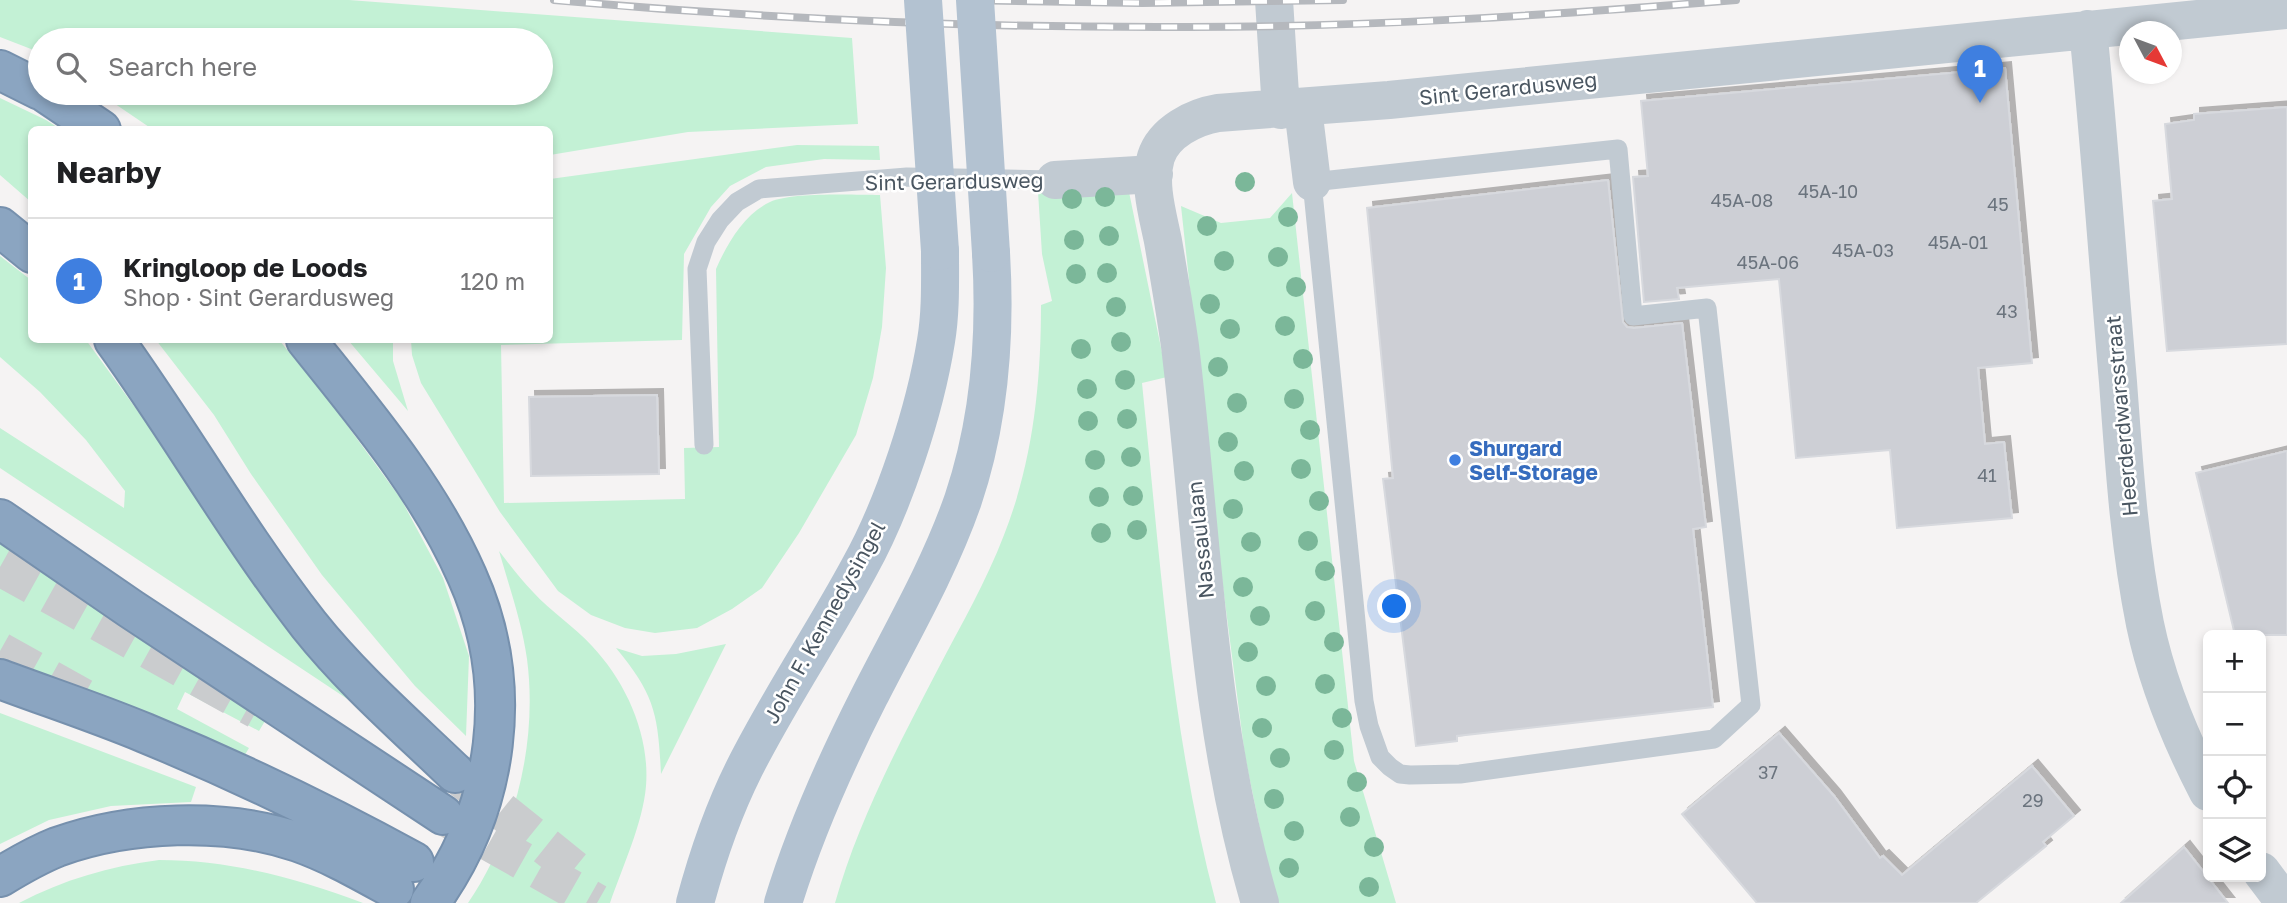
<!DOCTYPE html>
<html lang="en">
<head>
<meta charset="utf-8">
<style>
	body { margin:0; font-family:"Golos Text",sans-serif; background:#f6f6f6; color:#202124 }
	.controls { position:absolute; right:21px; bottom:21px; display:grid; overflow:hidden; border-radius:10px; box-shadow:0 4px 10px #0003 }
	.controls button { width:63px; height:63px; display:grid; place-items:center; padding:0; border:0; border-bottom:2px solid #e0e0e0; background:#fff; color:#202124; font:35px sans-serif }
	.compass { position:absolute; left:2119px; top:21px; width:63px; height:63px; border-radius:50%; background:#fff; box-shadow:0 4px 10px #0003; rotate:131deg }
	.you { position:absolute; left:1395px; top:607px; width:24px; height:24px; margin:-18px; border:5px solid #fff; border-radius:50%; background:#1a73e8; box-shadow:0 0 0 10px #1a73e833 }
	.badge { display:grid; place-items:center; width:46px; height:46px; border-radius:50%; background:#111827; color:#fff; font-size:23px; font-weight:700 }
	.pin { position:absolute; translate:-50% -58px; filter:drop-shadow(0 2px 4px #0008) }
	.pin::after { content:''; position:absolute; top:37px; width:24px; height:21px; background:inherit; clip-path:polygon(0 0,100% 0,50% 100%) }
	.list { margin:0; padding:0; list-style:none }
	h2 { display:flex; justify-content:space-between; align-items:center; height:91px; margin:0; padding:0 28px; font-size:30px }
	h2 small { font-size:23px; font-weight:400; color:#757577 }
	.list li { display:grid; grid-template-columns:46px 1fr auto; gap:21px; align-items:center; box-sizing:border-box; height:126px; padding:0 28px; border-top:2px solid #e0e0e0 }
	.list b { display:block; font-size:26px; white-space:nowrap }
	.list p { margin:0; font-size:23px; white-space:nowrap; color:#757577 }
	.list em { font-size:23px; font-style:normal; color:#757577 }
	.icon { flex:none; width:38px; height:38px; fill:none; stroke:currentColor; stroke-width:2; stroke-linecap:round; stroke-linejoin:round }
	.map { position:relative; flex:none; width:2287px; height:903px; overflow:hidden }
	.search { position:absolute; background:#fff; box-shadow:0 4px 10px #0003; left:28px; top:28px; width:525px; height:77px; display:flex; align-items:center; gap:18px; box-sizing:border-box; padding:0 24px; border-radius:38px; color:#757577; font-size:26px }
	.panel { position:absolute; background:#fff; box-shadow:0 4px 10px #0003; left:28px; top:126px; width:525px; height:217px; border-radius:10px }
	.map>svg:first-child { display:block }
	.green { fill:#c3f1d5 }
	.building { fill:#cdcfd5; stroke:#d7d9de; stroke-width:2; filter:url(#shadow) }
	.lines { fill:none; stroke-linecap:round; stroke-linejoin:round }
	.highway-tunnel { stroke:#caccce; stroke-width:38; stroke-dasharray:38 19; stroke-linecap:butt }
	.highway-casing { stroke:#7690ad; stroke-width:42 }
	.lane { stroke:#c1cad2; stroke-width:19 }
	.street { stroke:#c1cad2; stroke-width:38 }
	.primary { stroke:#b3c2d1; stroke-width:38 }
	.highway { stroke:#8ba5c1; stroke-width:38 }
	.rail-casing { stroke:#b5b8bd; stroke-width:8 }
	.rail { stroke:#fff; stroke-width:5; stroke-dasharray:16; stroke-linecap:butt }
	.primary-bridge { stroke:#b3c2d1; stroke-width:38 }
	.tree { fill:#7bb799 }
	.shop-dot { fill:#3f7fe0; stroke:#fff; stroke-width:2.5 }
	.labels { text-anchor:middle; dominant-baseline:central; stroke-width:5; stroke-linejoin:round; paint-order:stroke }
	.number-label { font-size:18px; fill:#6b747e }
	.street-label { font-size:21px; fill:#4a5661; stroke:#fff }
	.shop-label { font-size:21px; font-weight:bold; fill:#366cbe; stroke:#fff; text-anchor:start }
</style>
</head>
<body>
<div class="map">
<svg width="2287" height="903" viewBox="0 0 2287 903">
	<defs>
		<filter id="shadow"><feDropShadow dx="6" dy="-6" stdDeviation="0" flood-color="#0004"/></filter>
	</defs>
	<rect width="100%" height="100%" fill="#f5f3f3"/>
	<path class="green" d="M0,0H349L852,38L858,124L688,132L550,155V130L152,129L99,93H541V40H40V55L31,49L0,37Z
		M0,98L46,120L60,129L32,130L31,202L0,175Z
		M797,145L879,146L880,160L824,159L766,167L730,186L711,207L684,254L682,340L501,345L504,503L685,499L684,448L719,447L716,269C727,244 744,214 770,202C792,192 854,195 880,195L886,268L882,327L873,378L856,435L799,533L762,588L732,609L697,628L655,633L625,628L591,615L558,591L500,512L421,383L412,355L411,340H550V179Z
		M1038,192H1129L1167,377L1142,383C1160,557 1171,734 1216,903H835C858,821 899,744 938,669C961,625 986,582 1004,535C1033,461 1041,384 1041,305L1052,301L1042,254Z
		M1292,193L1354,761L1396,903H1275L1245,756L1220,564L1181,206L1221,223L1270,218Z
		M0,256L31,280L32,340H86L198,494L376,718L0,468V428L124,508L125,491L86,440L40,392L0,357Z
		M156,340H279L325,395L401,499L443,578L469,656L466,736L415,686L322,575L251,474L214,415Z
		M348,340H393V361L408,411Z
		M0,540L196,671L265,721L259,731L185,692L177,709L249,748L243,758L0,663Z
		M499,551C510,565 521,580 533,592C551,612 574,626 592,646C626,682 650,735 646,786C643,823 622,868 610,903H468C515,834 538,743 527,659C522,623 509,586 499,551Z
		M726,644L661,774C658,714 655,695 616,648L642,656L676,654Z
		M0,713L196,787L191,802L111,806L49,820L0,844Z
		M159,860C229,860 297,878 363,903H19C63,880 110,866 159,860Z"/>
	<path class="building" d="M2005,68L2032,363L1978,368L1985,444L2004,442L2012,518L1897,528L1890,450L1796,458L1779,279L1677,288L1679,299L1644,302L1633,177L1648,176L1641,101Z
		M2287,107V344L2167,351L2153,201L2172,199L2165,124L2194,120V114Z
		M1608,180L1623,322L1627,327L1634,328L1682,323L1706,527L1693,529L1713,707L1457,736V741L1416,746L1383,479L1393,478L1367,208Z
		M657,395L659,474L531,476L529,397Z
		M2287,451V635H2235L2196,473Z
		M1779,733L1834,796L1880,858L1883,856L1902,875L2032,766L2074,816L2043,842L2046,846L1976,903H1757L1682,814Z
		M2184,847L2228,903H2121Z"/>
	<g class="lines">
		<path class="highway-tunnel" d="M0,567L257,710
			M0,651L84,698
			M457,775L574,869
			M440,814L597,903
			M373,856L460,903"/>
		<defs>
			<path id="highway" d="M0,70L40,90
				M46,93L101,130
				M0,227L32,253
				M114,340C181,433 238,534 309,625C352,679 405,725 455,773
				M306,340C365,414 429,489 467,576C516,685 499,808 430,903
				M0,519L131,609L443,815
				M0,679C48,697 97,713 145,733C237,771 327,814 414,862
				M0,877C18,866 37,855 57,847C129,821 225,817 298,842C332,854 363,872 394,889"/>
		</defs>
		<use href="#highway" class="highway-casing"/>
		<path class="lane" d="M1618,149L1633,316L1707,308L1751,705L1714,739L1460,774L1410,775L1400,774L1390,767L1380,757L1369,726L1364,701L1312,182Z
			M704,445L697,269L706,242L720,220L737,202L759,189L907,177L1055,180"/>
		<path class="street" d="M1274,0L1281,110
			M2088,29C2100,147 2108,265 2118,382C2124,463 2129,545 2145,624C2157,682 2181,740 2208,792
			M1303,108L1312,182
			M1055,180L1154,174
			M2261,871L2285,903
			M1260,903C1206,722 1203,533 1180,346C1175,311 1169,276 1163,241C1158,216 1148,183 1156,157C1164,132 1194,117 1218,113L1389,100L2287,10"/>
		<path class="primary" d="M695,903C707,858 723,811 744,769C779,699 823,635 860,566C894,505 925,410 936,341C941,311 940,281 940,251
			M783,903C805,831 835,764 869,697C902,632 939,569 963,500C990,420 996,336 991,253"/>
		<use href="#highway" class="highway"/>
		<defs>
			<path id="rail" d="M554,0C765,19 977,28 1189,27C1372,27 1554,15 1736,0
				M963,0L1142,3L1343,0"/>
		</defs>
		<use href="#rail" class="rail-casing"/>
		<use href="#rail" class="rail"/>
		<path class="primary-bridge" d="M923,0L940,251
			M975,0L991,253"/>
	</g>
	<g class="tree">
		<circle cx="1245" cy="182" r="10"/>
		<circle cx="1105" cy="197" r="10"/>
		<circle cx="1072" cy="199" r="10"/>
		<circle cx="1288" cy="217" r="10"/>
		<circle cx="1207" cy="226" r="10"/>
		<circle cx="1109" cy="236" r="10"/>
		<circle cx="1074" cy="240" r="10"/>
		<circle cx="1278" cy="257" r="10"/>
		<circle cx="1224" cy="261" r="10"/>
		<circle cx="1107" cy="273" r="10"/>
		<circle cx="1076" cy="274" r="10"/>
		<circle cx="1296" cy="287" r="10"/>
		<circle cx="1210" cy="304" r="10"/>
		<circle cx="1116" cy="307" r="10"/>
		<circle cx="1285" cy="326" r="10"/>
		<circle cx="1230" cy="329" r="10"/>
		<circle cx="1121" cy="342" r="10"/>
		<circle cx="1081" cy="349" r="10"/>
		<circle cx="1303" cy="359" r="10"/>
		<circle cx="1218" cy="367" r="10"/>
		<circle cx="1125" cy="380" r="10"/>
		<circle cx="1087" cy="389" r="10"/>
		<circle cx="1294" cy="399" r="10"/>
		<circle cx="1237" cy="403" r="10"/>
		<circle cx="1127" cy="419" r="10"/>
		<circle cx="1088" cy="421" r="10"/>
		<circle cx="1310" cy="430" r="10"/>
		<circle cx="1228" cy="442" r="10"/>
		<circle cx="1131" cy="457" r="10"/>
		<circle cx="1095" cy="460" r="10"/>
		<circle cx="1301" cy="469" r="10"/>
		<circle cx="1244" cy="471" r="10"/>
		<circle cx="1133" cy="496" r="10"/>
		<circle cx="1099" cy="497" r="10"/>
		<circle cx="1319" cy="501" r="10"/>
		<circle cx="1233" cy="509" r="10"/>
		<circle cx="1137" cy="530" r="10"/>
		<circle cx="1101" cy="533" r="10"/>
		<circle cx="1308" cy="541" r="10"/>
		<circle cx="1251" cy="542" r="10"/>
		<circle cx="1325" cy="571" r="10"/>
		<circle cx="1243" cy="587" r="10"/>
		<circle cx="1315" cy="611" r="10"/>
		<circle cx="1260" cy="616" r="10"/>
		<circle cx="1334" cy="642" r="10"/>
		<circle cx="1248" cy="652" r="10"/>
		<circle cx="1325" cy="684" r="10"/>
		<circle cx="1266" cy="686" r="10"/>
		<circle cx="1342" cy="718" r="10"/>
		<circle cx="1262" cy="728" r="10"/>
		<circle cx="1334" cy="750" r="10"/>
		<circle cx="1280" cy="758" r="10"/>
		<circle cx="1357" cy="782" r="10"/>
		<circle cx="1274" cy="799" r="10"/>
		<circle cx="1350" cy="817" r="10"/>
		<circle cx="1294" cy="831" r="10"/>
		<circle cx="1374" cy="847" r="10"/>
		<circle cx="1289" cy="868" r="10"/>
		<circle cx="1369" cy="887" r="10"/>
	</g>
	<circle class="shop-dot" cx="1455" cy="460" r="7"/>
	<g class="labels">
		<g class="number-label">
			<text x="1828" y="191">45A-10</text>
			<text x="1742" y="200">45A-08</text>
			<text x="1998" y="204">45</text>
			<text x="1958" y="242">45A-01</text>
			<text x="1863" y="250">45A-03</text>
			<text x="1768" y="262">45A-06</text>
			<text x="2007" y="311">43</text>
			<text x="1987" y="475">41</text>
			<text x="1768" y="772">37</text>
			<text x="2033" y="800">29</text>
		</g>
		<g class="street-label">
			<text transform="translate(1508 88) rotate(-6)">Sint Gerardusweg</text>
			<text transform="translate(954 181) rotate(-1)">Sint Gerardusweg</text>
			<text transform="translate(2121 416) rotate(-95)">Heerderdwarsstraat</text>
			<text transform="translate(1200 540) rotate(-96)">Nassaulaan</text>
			<text transform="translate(824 622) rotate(-61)">John F. Kennedysingel</text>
		</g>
		<g class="shop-label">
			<text x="1469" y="448">Shurgard<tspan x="1469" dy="24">Self-Storage</tspan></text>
		</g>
	</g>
</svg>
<div class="controls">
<button>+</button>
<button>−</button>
<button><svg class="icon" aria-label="locate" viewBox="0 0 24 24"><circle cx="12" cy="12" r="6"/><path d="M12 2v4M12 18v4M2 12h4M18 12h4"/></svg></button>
<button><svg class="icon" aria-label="layers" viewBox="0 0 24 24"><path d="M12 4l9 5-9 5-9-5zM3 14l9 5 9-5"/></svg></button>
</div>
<svg class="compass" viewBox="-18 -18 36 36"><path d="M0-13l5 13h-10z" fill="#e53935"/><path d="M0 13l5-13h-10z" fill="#757577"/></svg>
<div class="you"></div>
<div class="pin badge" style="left:1980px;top:103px;background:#3f7fe0">1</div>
<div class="search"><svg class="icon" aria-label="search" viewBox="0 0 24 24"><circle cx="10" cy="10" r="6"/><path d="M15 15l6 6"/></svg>Search here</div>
<section class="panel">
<h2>Nearby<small></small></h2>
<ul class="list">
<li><span class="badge" style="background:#3f7fe0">1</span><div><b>Kringloop de Loods</b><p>Shop · Sint Gerardusweg</p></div><em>120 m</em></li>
</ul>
</section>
</div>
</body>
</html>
